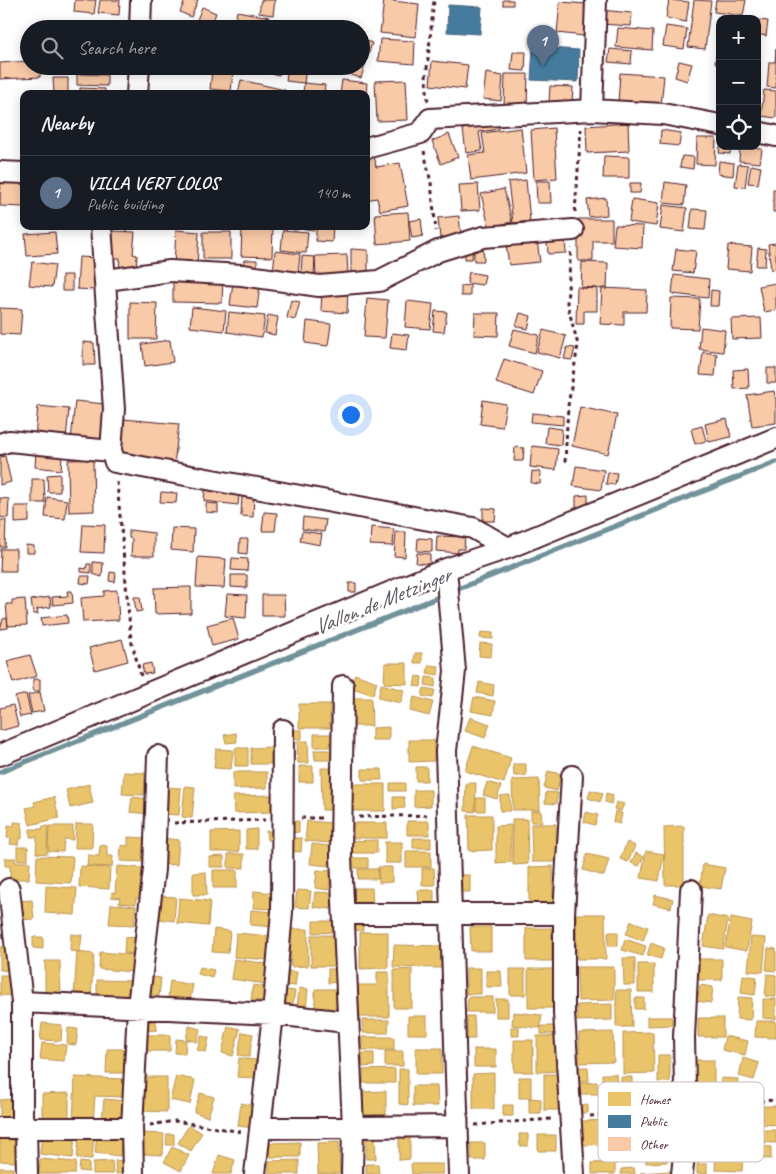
<!DOCTYPE html>
<html lang="en">
<head>
<meta charset="utf-8">
<style>
	body { margin:0; font-family:Caveat,sans-serif; background:#242831; color:#f1f3f6 }
	.controls { position:absolute; right:15px; top:15px; display:grid; overflow:hidden; border-radius:10px; box-shadow:0 2px 12px #0003 }
	.controls button { width:45px; height:45px; display:grid; place-items:center; padding:0; border:0; border-bottom:1px solid #363941; background:#171b24; color:#f1f3f6; font:25px sans-serif }
	.you { position:absolute; left:350px; top:414px; width:18px; height:18px; margin:-12px; border:4px solid #fff; border-radius:50%; background:#1a73e8; box-shadow:0 0 0 8px #1a73e833 }
	.badge { display:grid; place-items:center; width:32px; height:32px; border-radius:50%; background:#2563eb; color:#fff; font-size:16px; font-weight:700 }
	.pin { position:absolute; translate:-50% -41px; filter:drop-shadow(0 1px 2px #0008) }
	.pin::after { content:''; position:absolute; top:26px; width:18px; height:15px; background:inherit; clip-path:polygon(0 0,100% 0,50% 100%) }
	.list { margin:0; padding:0; list-style:none }
	h2 { display:flex; justify-content:space-between; align-items:center; height:65px; margin:0; padding:0 20px; font-size:21px }
	h2 small { font-size:16px; font-weight:400; color:#9ea1a6 }
	.list li { display:grid; grid-template-columns:32px 1fr auto; gap:15px; align-items:center; box-sizing:border-box; height:75px; padding:0 20px; border-top:1px solid #363941 }
	.list b { display:block; font-size:19px; white-space:nowrap }
	.list p { margin:0; font-size:16px; white-space:nowrap; color:#9ea1a6 }
	.list em { font-size:16px; font-style:normal; color:#9ea1a6 }
	.icon { flex:none; width:28px; height:28px; fill:none; stroke:currentColor; stroke-width:2; stroke-linecap:round; stroke-linejoin:round }
	.map { position:relative; flex:none; width:776px; height:1174px; overflow:hidden }
	.search { position:absolute; background:#171b24; box-shadow:0 2px 12px #0003; left:20px; top:20px; width:350px; height:55px; display:flex; align-items:center; gap:12px; box-sizing:border-box; padding:0 18px; border-radius:28px; color:#9ea1a6; font-size:19px }
	.panel { position:absolute; background:#171b24; box-shadow:0 2px 12px #0003; left:20px; top:90px; width:350px; height:140px; border-radius:10px }
	.map>svg:first-child { display:block }
	.homes { fill:#e9c46a; stroke:#b99257 }
	.public { fill:#457b9d; stroke:#465f7b }
	.lines { fill:none; stroke-linecap:round; stroke-linejoin:round }
	.stream { stroke:#72929a; stroke-width:5.5 }
	.building { fill:#f8caa8; stroke:#4a1f2b }
	.minor-casing { stroke:#4a1f2b; stroke-width:24 }
	.path { stroke:#4a1f2b; stroke-width:3; stroke-dasharray:4 4; stroke-linecap:butt }
	.minor { stroke:#fff; stroke-width:20 }
	.labels { text-anchor:middle; dominant-baseline:central; stroke-width:5; stroke-linejoin:round; paint-order:stroke }
	.water-label { font-size:22px; font-style:italic; fill:#5e5962; stroke:#fff }
	.key { fill:#fff; stroke:#c9bcbf; stroke-width:1 }
	.key-label { font-size:14px; fill:#4a1f2b }
</style>
</head>
<body>
<div class="map">
<svg width="776" height="1174" viewBox="0 0 776 1174">
	<rect width="100%" height="100%" fill="#fff"/>
	<filter id="ink" filterUnits="userSpaceOnUse"><feTurbulence type="fractalNoise" baseFrequency=".02" numOctaves="2"/><feDisplacementMap in="SourceGraphic" scale="10" xChannelSelector="R" yChannelSelector="G"/><feConvolveMatrix kernelMatrix="1 2 1 2 8 2 1 2 1" color-interpolation-filters="sRGB"/></filter>
	<g filter="url(#ink)">
		<path class="homes" d="M481,632L493,633V639L480,638Z
			M480,643L492,644L491,657L479,656Z
			M415,653H422V663H414Z
			M385,663H407V684L384,683Z
			M429,665L439,666L438,675L427,673Z
			M355,674L377,682L373,695L350,687Z
			M416,676L422,677L421,687L414,686Z
			M426,677L436,678L435,687L425,685Z
			M479,682L494,685L493,696L477,693Z
			M381,684L404,690L401,703L378,698Z
			M424,688L435,690L433,698L422,696Z
			M414,697L433,702L429,716L410,711Z
			M474,697L495,701L493,715L471,711Z
			M347,698H371L372,726H348Z
			M299,704H330V728H299Z
			M470,717L490,724L485,738L465,731Z
			M389,727V740H372V728Z
			M288,730H302V739L288,738Z
			M236,733L237,742L226,743L224,735Z
			M314,734H333V747H314Z
			M409,740H434V761L409,762Z
			M297,741H308L309,763H298Z
			M473,746L511,758L504,783L465,771Z
			M271,747V764H251V748Z
			M235,748H248V766H235Z
			M216,749L233,750L231,769L214,768Z
			M314,750H333V760H315Z
			M513,764H526V776H514Z
			M299,766H313V782H299Z
			M416,767H427V781H416Z
			M321,768H334V810H322Z
			M362,769H382V780H362Z
			M548,771L561,774L557,791L544,788Z
			M124,772L145,773L144,795L122,794Z
			M233,772H267V788L233,789Z
			M539,779L540,810H513L512,780Z
			M487,782L501,786L497,799L483,795Z
			M390,783H405V791H390Z
			M466,783H476L475,812L465,811Z
			M89,784L93,803L70,808L66,790Z
			M350,784H385V811H350Z
			M185,786L195,787L192,818L182,817Z
			M165,787L181,788L179,815L163,814Z
			M414,790H431V806L414,807Z
			M590,790L603,793L600,802L588,798Z
			M546,792L558,793L556,804L545,803Z
			M606,793L613,795L611,804L605,802Z
			M275,795V812L234,813L233,796Z
			M510,795L511,811H500V796Z
			M54,797L59,818L30,825L26,808L35,806L34,802Z
			M132,797L151,799L149,814L130,812Z
			M393,797H404L405,808L393,809Z
			M476,798H485V811H476Z
			M616,802L624,804L621,811L614,809Z
			M531,811H541L542,822H531Z
			M615,811L622,813L620,824L613,822Z
			M586,812L598,815L595,825L584,822Z
			M468,815H492V850L469,851Z
			M512,819H527L528,864L513,865Z
			M299,821V832L289,833V822Z
			M307,821L332,823L330,843L305,841Z
			M407,821H429V835H407Z
			M14,822L22,823V839H19L18,845L10,844L11,838H7L8,825L14,826Z
			M349,823H387V838H349Z
			M76,824H93L92,848H75Z
			M531,824H556L557,862H532Z
			M511,825V862L496,863V826Z
			M43,826H48L47,854L36,853L37,837H30V829H42Z
			M49,826H73V840L64,839L63,852L48,851Z
			M684,826V885H665L664,827Z
			M257,829V849H246V830Z
			M239,831V852H211V832Z
			M266,831H277V840H267Z
			M128,837L147,838L145,862L120,861L121,845L128,846Z
			M162,838L179,840L177,865L160,864Z
			M292,838H302L301,852L291,851Z
			M413,838H431V848H413Z
			M377,840V853H350L349,841Z
			M385,842H402V863H385Z
			M627,842L635,846L628,862L620,859Z
			M312,844L331,846L329,866L310,864Z
			M100,845L107,846V856H113L112,867L87,866L88,855L99,856Z
			M17,847H28V860H17Z
			M406,851H431V867H406Z
			M646,851L664,854L659,881L641,878Z
			M636,853L644,857L639,866L631,863Z
			M228,854H244V868H228Z
			M587,854L609,859L604,876L583,870Z
			M37,856L73,857L71,883L36,881Z
			M224,856V867H209V857Z
			M5,858H15V862H30L29,879H10V866H5Z
			M349,858H368V868H349Z
			M703,864L725,868L721,889L700,886Z
			M80,866L110,868L109,889L79,887Z
			M117,866L143,868L141,899L136,898V904L119,903L120,898L111,897L112,892L115,893Z
			M553,866V905L529,906V867Z
			M378,867H392V882L379,883Z
			M422,868H434L435,885H422Z
			M358,869H378V879H358Z
			M213,870H237V888H213Z
			M317,870L331,871L329,890L315,888Z
			M206,872L207,895H193V873Z
			M461,875H470V892H461Z
			M46,886L77,888L75,915L45,913Z
			M349,888H372L373,907L350,908Z
			M297,890L311,891L309,908L295,907Z
			M418,890H434V904H419Z
			M254,891L274,893L273,909L253,908Z
			M315,892L333,893L331,909L313,907Z
			M655,895L673,899L671,908L653,904Z
			M160,896L176,897L174,921L158,919Z
			M179,898L210,901L208,926L177,923Z
			M32,900L34,919L20,920L18,901Z
			M111,904L136,906L134,925L109,924Z
			M251,910L274,912L273,927L250,925Z
			M576,914H605L606,959H577Z
			M708,915L728,919L723,949L703,946Z
			M731,918L752,922L747,951L725,947Z
			M350,920H363V930L350,931Z
			M313,921H336V932L313,933Z
			M631,921L648,927L643,941L626,934Z
			M470,927H491V951H471Z
			M526,928H552V961H526Z
			M214,929L230,931L228,953L212,952Z
			M290,929H308V966L291,967Z
			M360,932H388V968L360,969Z
			M608,932H618V946H608Z
			M236,933L270,936L268,960L234,957Z
			M71,934L82,935L80,952L70,951Z
			M311,935H334L335,966H311Z
			M33,937H43V949L33,948Z
			M125,937L139,938L138,954L124,953Z
			M751,937L766,938L763,972L748,971Z
			M625,939L646,946L643,956L622,950Z
			M651,943L664,948L661,959L647,955Z
			M394,945L441,946V968L393,967Z
			M0,947H18L17,971L0,970Z
			M768,948L776,949V971L766,970Z
			M77,952L94,954L91,999L74,997Z
			M100,952L136,955L134,972L99,969Z
			M623,958H635V985H624Z
			M234,959L268,964L266,984L231,979Z
			M699,959H722V980H699Z
			M45,961H60L61,997H45Z
			M638,964H654V992H638Z
			M200,967L214,970L212,978L198,974Z
			M577,967H614V1000L578,1001Z
			M466,968H481V994H466Z
			M328,969H338V982L328,983Z
			M412,969V1008H394V970Z
			M510,969H525V995H510Z
			M528,969H553V1008H528Z
			M286,971L297,972L295,986L285,985Z
			M486,971H501L502,987H486Z
			M377,972H389V1017H357V985H377Z
			M767,974L776,975V997L765,996Z
			M0,975H18L17,996L0,995Z
			M743,975L757,977L755,995L741,993Z
			M153,977L161,978L159,996L150,995Z
			M97,980L133,981L132,998H97Z
			M170,981L193,985L190,1000L168,997Z
			M253,985L266,987L265,1001L251,1000Z
			M700,985L713,987L711,1003L697,1001Z
			M299,988L308,989L306,1010L297,1009Z
			M315,989H336V1013H315Z
			M286,990L295,991L292,1009L283,1008Z
			M616,990H631L632,1027H616Z
			M468,997H493V1012H467Z
			M738,997L752,998L751,1020L737,1019Z
			M635,998H644V1009H635Z
			M496,999H508V1017H496Z
			M763,999H776V1019L763,1018Z
			M612,1004V1020L577,1021V1005Z
			M513,1012L542,1015L540,1028L512,1025Z
			M408,1016H427V1034H408Z
			M467,1016H474L475,1039H467Z
			M647,1017H672V1025L647,1026Z
			M698,1018H723V1037H698Z
			M362,1020H389L388,1033H363Z
			M156,1021L157,1030L145,1031L144,1022Z
			M756,1021H776V1038L755,1037Z
			M42,1023L62,1025L61,1041L40,1040Z
			M189,1026L200,1029L197,1042L186,1039Z
			M228,1026L240,1029L233,1056L222,1053Z
			M541,1026H557L556,1034H541Z
			M511,1027H519V1036H511Z
			M68,1028L78,1029L76,1045L67,1044Z
			M242,1032L253,1034L249,1057L238,1055Z
			M613,1032L614,1062L579,1063V1033Z
			M653,1032L654,1073L623,1074V1033Z
			M146,1035H170V1051H146Z
			M201,1036L209,1038L206,1052L197,1050Z
			M537,1036H562V1071L537,1072Z
			M725,1036L748,1041L745,1055L722,1050Z
			M362,1037H394V1050H362Z
			M176,1039L186,1040L185,1054L175,1053Z
			M514,1040H533V1072H514Z
			M42,1043L66,1045L64,1061L40,1059Z
			M416,1048H442V1074H416Z
			M107,1049H128L127,1073H106Z
			M474,1049H496V1067H474Z
			M385,1051H403V1066H385Z
			M362,1053H374V1066L363,1067Z
			M658,1055H670V1082H658Z
			M239,1058L256,1060L254,1078L237,1077Z
			M743,1058L759,1063L754,1080L739,1076Z
			M694,1060H714V1095H694Z
			M579,1067H588L589,1081H580Z
			M395,1069V1083H363V1070Z
			M399,1069H408V1105L399,1104Z
			M494,1073V1109H473V1074Z
			M544,1074H561V1110H544Z
			M602,1074H616L617,1088H602Z
			M176,1076L195,1080L190,1104L170,1100Z
			M75,1077L124,1079V1097L95,1096L93,1123L73,1122Z
			M144,1077H167V1112L144,1111Z
			M519,1077H531V1098H519Z
			M621,1077H632V1086L621,1085Z
			M721,1078L738,1079L737,1094L720,1093Z
			M597,1082L598,1094H578V1083Z
			M413,1086H437L438,1106H413Z
			M386,1091V1115H363V1092Z
			M69,1093V1120H42V1094Z
			M200,1093L214,1097L208,1117L194,1112Z
			M529,1098L541,1099V1113H529Z
			M13,1099L14,1121L0,1122V1100Z
			M104,1099L126,1101L125,1122L102,1120Z
			M241,1103L257,1106L254,1128L238,1126Z
			M588,1104V1113H579V1105Z
			M503,1105H513V1116H503Z
			M763,1106H776V1125L762,1124Z
			M613,1120L614,1144L582,1145L581,1121Z
			M189,1125L202,1133L191,1151L178,1143Z
			M756,1130H776V1143L756,1142Z
			M97,1132L122,1135L120,1156L95,1153Z
			M42,1133L75,1136L73,1158L40,1154Z
			M143,1133L164,1134L163,1155L142,1154Z
			M167,1134H174V1145H166Z
			M519,1134H528V1146H520Z
			M79,1135L94,1136L92,1159L77,1158Z
			M538,1135H556V1151H538Z
			M399,1136H410V1159L399,1160Z
			M375,1138L376,1159H366V1139Z
			M0,1139L17,1140L16,1162L0,1161Z
			M300,1142V1157H268V1143Z
			M339,1142L340,1174H318L317,1143Z
			M471,1143H485V1160H471Z
			M645,1145H667V1162L646,1163Z
			M756,1146L771,1147V1159L755,1158Z
			M172,1147L189,1155L181,1171L164,1162Z
			M219,1155L235,1160L231,1174H213Z
			M716,1156L743,1157L742,1171L715,1170Z
			M40,1159L76,1162L75,1174H39Z
			M123,1160L124,1173L116,1174L115,1161Z
			M299,1160V1174H269V1161Z
			M112,1161L113,1174H93V1162Z
			M80,1162L89,1163V1172L79,1171Z
			M615,1162V1174H592V1163Z
			M366,1164H378L379,1174H366Z
			M411,1164H443V1174H412Z
			M697,1164H707V1174H697Z
			M0,1168H13V1174H0Z
			M634,1168L635,1174H621V1169Z
			M671,1171V1174H640V1173Z"/>
		<path class="public" d="M448,5L482,7L480,34L447,32Z
			M533,47L579,50L578,82L531,80Z"/>
		<g class="lines">
			<path class="stream" d="M453,591L776,462
				M0,772L444,595"/>
		</g>
		<path class="building" d="M75,0H96L94,14L74,12Z
			M100,0H120L119,15L98,13Z
			M185,0H198L191,17L180,12Z
			M261,0H275L273,15L259,13Z
			M384,0L419,4L416,37L380,33Z
			M503,0H513V5H503Z
			M669,0L689,2L686,22L666,18Z
			M694,0L711,1L705,49L688,47Z
			M716,0H746L743,16L714,12Z
			M560,2L587,4L584,36L557,33Z
			M202,7L216,13L211,26L197,20Z
			M601,10L632,13L631,26L600,24Z
			M237,11L269,17L267,29H234Z
			M758,20L768,21L766,36L757,34Z
			M276,21L297,24L296,29H275Z
			M346,23L355,25V29H345Z
			M104,25L128,28V29H104Z
			M666,26L687,29L684,49L663,46Z
			M618,28L653,31L652,50L616,47Z
			M719,36H720V64L715,63Z
			M361,39L372,43L361,78L341,72L343,66H361Z
			M380,39L415,41L414,64L378,61Z
			M610,49L632,51L631,64L608,62Z
			M776,49V88L767,87L769,62H775Z
			M513,52H526L525,71L511,70Z
			M29,61V66H40V77L0,79V63Z
			M432,61L468,65L465,89L430,85Z
			M679,61L692,64L687,81L675,77Z
			M251,66H280L279,75L250,70Z
			M288,66H306L304,83L286,81Z
			M212,71L233,73L231,91L210,89Z
			M486,73L503,76L501,101L483,99Z
			M620,73L664,76L661,106L618,103Z
			M77,74L107,75V86L77,85Z
			M505,74H528L527,107L504,106Z
			M53,78H68V94H54Z
			M241,80L285,90L284,94H238Z
			M342,80L367,83L366,94H340Z
			M406,80L408,120L377,121L375,81Z
			M304,83L325,85L324,94H303Z
			M550,86L573,87L572,104L549,102Z
			M80,88L105,89V94H80Z
			M764,90L776,91V118L761,116Z
			M497,116L499,129L479,132L482,151L466,153L462,121Z
			M628,123L629,151L587,153L586,126Z
			M521,128L526,173L471,180L468,155L485,153L482,133Z
			M554,128L557,178L534,180L531,130Z
			M661,130L681,133L679,146L660,144Z
			M449,134L458,157L441,164L432,141Z
			M697,138H716L715,165L696,164Z
			M720,146H731L730,154L719,153Z
			M740,147L762,149L760,163L739,161Z
			M374,153L376,167L400,163L408,206L380,211L377,198L366,200V154Z
			M604,156L629,157V178H603Z
			M682,156L694,157L693,169L680,167Z
			M719,161L734,163L733,176L718,174Z
			M738,164L748,165L745,187L735,186Z
			M751,165L761,167L758,184L748,183Z
			M1,177L24,179V207L0,206Z
			M526,180L530,221L513,223L508,182Z
			M536,181H550L551,203H537Z
			M665,182L686,185L684,205L663,203Z
			M630,183H641L640,193H630Z
			M478,184L480,210L461,211L459,185Z
			M504,189L512,222L489,227L481,194Z
			M773,189H776V212H773Z
			M606,198L607,215L589,217L587,200Z
			M632,199L659,203L656,226L629,222Z
			M663,205L687,208L684,232L660,229Z
			M692,209L707,210L705,230L690,229Z
			M408,212L410,241L377,244L375,214Z
			M459,216L461,235L440,238L438,218Z
			M421,219L423,236L412,238L409,221Z
			M578,219H612V241H593V261H578Z
			M615,225L643,226L642,248L613,246Z
			M242,226H273L272,257L241,256Z
			M282,226H314V230Z
			M316,226H333L332,242L316,241Z
			M176,230L199,232L197,267L174,266Z
			M283,230L308,232L306,253L281,250Z
			M113,231L135,232L133,254L137,255L136,271L119,270L120,258H111Z
			M55,232L57,254L27,256L25,234Z
			M203,232H231V259H203Z
			M565,238L566,253L548,254L547,239Z
			M537,240L540,262L509,265L506,244Z
			M776,243V269L771,270L768,244Z
			M728,245L752,247L750,271L726,269Z
			M465,246H473L472,259H465Z
			M474,248H483L484,261H474Z
			M758,248L766,249L765,266H756Z
			M351,249L368,250V278H351Z
			M676,249L696,251L693,273L673,271Z
			M275,251L300,254L298,275L273,273Z
			M347,255L348,275L316,276L315,256Z
			M302,256L315,257L314,275L301,274Z
			M79,257L97,258L95,290L77,289Z
			M244,260H257V270L243,269Z
			M32,262L55,265L52,287L29,285Z
			M582,262L608,263L607,289L581,288Z
			M469,272L485,275L483,285L467,283Z
			M62,275H72V291H62Z
			M674,275L709,279L708,298L672,294Z
			M173,278L223,279L222,303L173,302Z
			M233,282L260,286L257,308L230,305Z
			M776,283V310L764,312L759,286Z
			M470,285V296H461V286Z
			M577,287L597,288V311H584V324H576Z
			M322,288L348,290L347,313L321,311Z
			M602,288L647,290L646,312H624V325L600,324Z
			M711,290L719,291L718,306H710Z
			M367,298L388,300L385,338L364,337Z
			M671,298L700,299L698,329L670,328Z
			M291,300L300,302L295,320L287,318Z
			M407,301L433,304L430,329L405,327Z
			M130,302L157,303L156,339H130Z
			M192,307L226,311L224,331L190,327Z
			M0,308L22,309L20,335L0,334Z
			M435,311L447,312L444,332L433,331Z
			M229,312L265,316L262,337L227,332Z
			M475,313H499L498,336L474,335Z
			M520,313L531,316L528,329L516,326Z
			M268,315L278,317L275,335L265,333Z
			M761,318L762,338L732,339L731,319Z
			M307,321L331,324L328,346L305,343Z
			M701,327L725,330L723,352L699,349Z
			M514,329L539,335L535,353L509,346Z
			M543,330L566,336L560,358L537,352Z
			M392,333L409,335L407,350L390,348Z
			M170,340L173,362L145,366L142,344Z
			M83,342L94,343L95,365H83Z
			M567,347L575,348L572,360L564,359Z
			M703,352L717,354L715,376L700,375Z
			M504,359L542,371L534,395L496,383Z
			M767,368H776V383H767Z
			M748,369L749,388L734,389L733,370Z
			M774,391L776,400V423L752,426L747,395Z
			M483,400L506,404L502,427L480,424Z
			M75,401L105,404L102,442L71,440Z
			M38,406L69,409L66,440L35,437Z
			M580,407L617,415L608,454L572,446Z
			M532,413L563,416V425L531,422Z
			M123,419L179,424L174,465L119,459Z
			M727,419L731,437L709,442L705,424Z
			M702,426L706,441L695,444L691,429Z
			M547,427L562,429L561,445L545,443Z
			M532,446L558,449L556,470L530,467Z
			M515,447L524,448L523,461H514Z
			M36,452L62,455L61,470L35,467Z
			M5,456L11,482L0,485V457Z
			M93,459L94,511L69,512L68,460Z
			M576,466L604,470L601,490L573,486Z
			M532,471L541,472L540,484L531,483Z
			M608,472L617,473L615,485L606,484Z
			M60,474V492H48L47,475Z
			M32,479H44L45,503H32Z
			M205,490L239,495L238,505L204,501Z
			M161,492L177,493L176,503L160,502Z
			M242,495L254,496L253,517L241,516Z
			M588,495V507H576V496Z
			M47,497L67,500L65,519L45,517Z
			M0,498L9,499L8,518L0,517Z
			M206,503L218,504V513L206,512Z
			M15,506H29V522L15,523Z
			M483,508L496,509L495,521H483Z
			M264,512L277,513L275,531H262Z
			M303,517L326,520L324,532L302,529Z
			M0,520H6L5,547H0Z
			M83,524L105,525L104,553L81,552Z
			M371,527L394,529L393,546L370,545Z
			M172,528L194,529L193,552L171,550Z
			M129,530L154,533V556H131L132,539L129,538Z
			M302,531L322,534L320,545L300,541Z
			M396,532H406L405,557L394,556Z
			M437,536L465,537L464,549H458V553L436,551Z
			M418,538L432,539V552L417,551Z
			M240,539H248L247,554L239,553Z
			M26,545L34,546V553H26Z
			M1,549H16V571H0Z
			M417,553L430,554V564L416,563Z
			M198,557L226,559L224,588L196,587Z
			M232,558L248,559L247,571L231,570Z
			M93,562L103,563L102,577L93,574Z
			M87,564H91V573L81,572V568L86,569Z
			M110,572L116,573L115,582L109,581Z
			M231,575H247V588L231,587Z
			M81,576H90L89,584L80,583Z
			M349,583H356V592H349Z
			M191,587V613L155,614L154,588Z
			M117,590L119,620L83,622L81,598L104,596V591Z
			M67,591H72L73,603L53,605L52,597L68,596Z
			M227,594L247,595L246,618L225,616Z
			M262,595H284L285,616H262Z
			M50,597L51,607L37,609L38,614H33L31,600Z
			M134,597H140L142,611L136,612Z
			M25,599L27,625L8,626L6,604H12V600Z
			M67,615L68,623L42,626L41,618Z
			M7,618L8,628L0,629L3,619Z
			M233,618L239,639L212,646L207,625Z
			M122,639L128,661L95,670L89,648Z
			M30,655L37,676L13,683L7,661Z
			M151,663L153,673L144,674L142,665Z
			M33,679H40V691H33Z
			M40,692L44,711L32,713L28,695Z
			M26,694L31,715L20,717L15,697Z
			M13,705L18,726L0,731V708Z"/>
		<g class="lines">
			<defs>
				<path id="minor" d="M140,29L141,0
					M137,94L139,66
					M592,110L596,0
					M757,132L776,136
					M366,148L421,133L430,119L592,110L663,114L720,125
					M0,172L24,173
					M101,226L114,409L111,451
					M107,280L170,271L242,275L319,286L379,281L438,251L483,237L573,230
					M0,444L9,441L111,451L115,462L473,528L508,548
					M446,569L455,671L446,751L459,1174
					M343,686L341,856L353,1127L352,1174
					M0,755L446,569L508,548L776,438
					M572,776L564,914V1013L574,1174
					M9,889L22,1002V1117L26,1128L27,1174
					M345,914H564
					M22,1002L273,1014L347,1022
					M0,1128H132
					M261,1128L457,1126
					M133,1174L132,1128L138,1007L154,869L158,756
					M255,1174L273,1014L282,912L283,730
					M682,1174L686,1136L684,1037L691,890"/>
			</defs>
			<use href="#minor" class="minor-casing"/>
			<path class="path" d="M428,101L426,78L434,0
				M424,151L431,183L436,231
				M575,212L581,129
				M565,462L568,406L578,345L567,303L571,248
				M117,482L131,640L141,676
				M359,817L430,815
				M301,818H323
				M174,823L265,820
				M704,1105L776,1100
				M590,1116L666,1109
				M150,1125L175,1121L242,1132
				M475,1125L551,1119"/>
			<use href="#minor" class="minor"/>
		</g>
	</g>
	<g class="labels">
		<g class="water-label">
			<text transform="translate(382 601) rotate(-22)">Vallon de Metzinger</text>
		</g>
	</g>
	<rect x="598" y="1082" width="166" height="80" rx="8" class="key"/>
	<rect x="608" y="1092" width="23" height="14" fill="#e9c46a"/>
	<rect x="608" y="1115" width="23" height="13" fill="#457b9d"/>
	<rect x="608" y="1137" width="23" height="14" fill="#f8caa8"/>
	<g class="key-label">
		<text x="640" y="1104">Homes</text>
		<text x="640" y="1126">Public</text>
		<text x="640" y="1149">Other</text>
	</g>
</svg>
<div class="controls">
<button>+</button>
<button>−</button>
<button><svg class="icon" aria-label="locate" viewBox="0 0 24 24"><circle cx="12" cy="12" r="6"/><path d="M12 2v4M12 18v4M2 12h4M18 12h4"/></svg></button>
</div>
<div class="you"></div>
<div class="pin badge" style="left:543px;top:66px;background:#5c6f8a">1</div>
<div class="search"><svg class="icon" aria-label="search" viewBox="0 0 24 24"><circle cx="10" cy="10" r="6"/><path d="M15 15l6 6"/></svg>Search here</div>
<section class="panel">
<h2>Nearby<small></small></h2>
<ul class="list">
<li><span class="badge" style="background:#5c6f8a">1</span><div><b>VILLA VERT LOLOS</b><p>Public building</p></div><em>140 m</em></li>
</ul>
</section>
</div>
</body>
</html>
